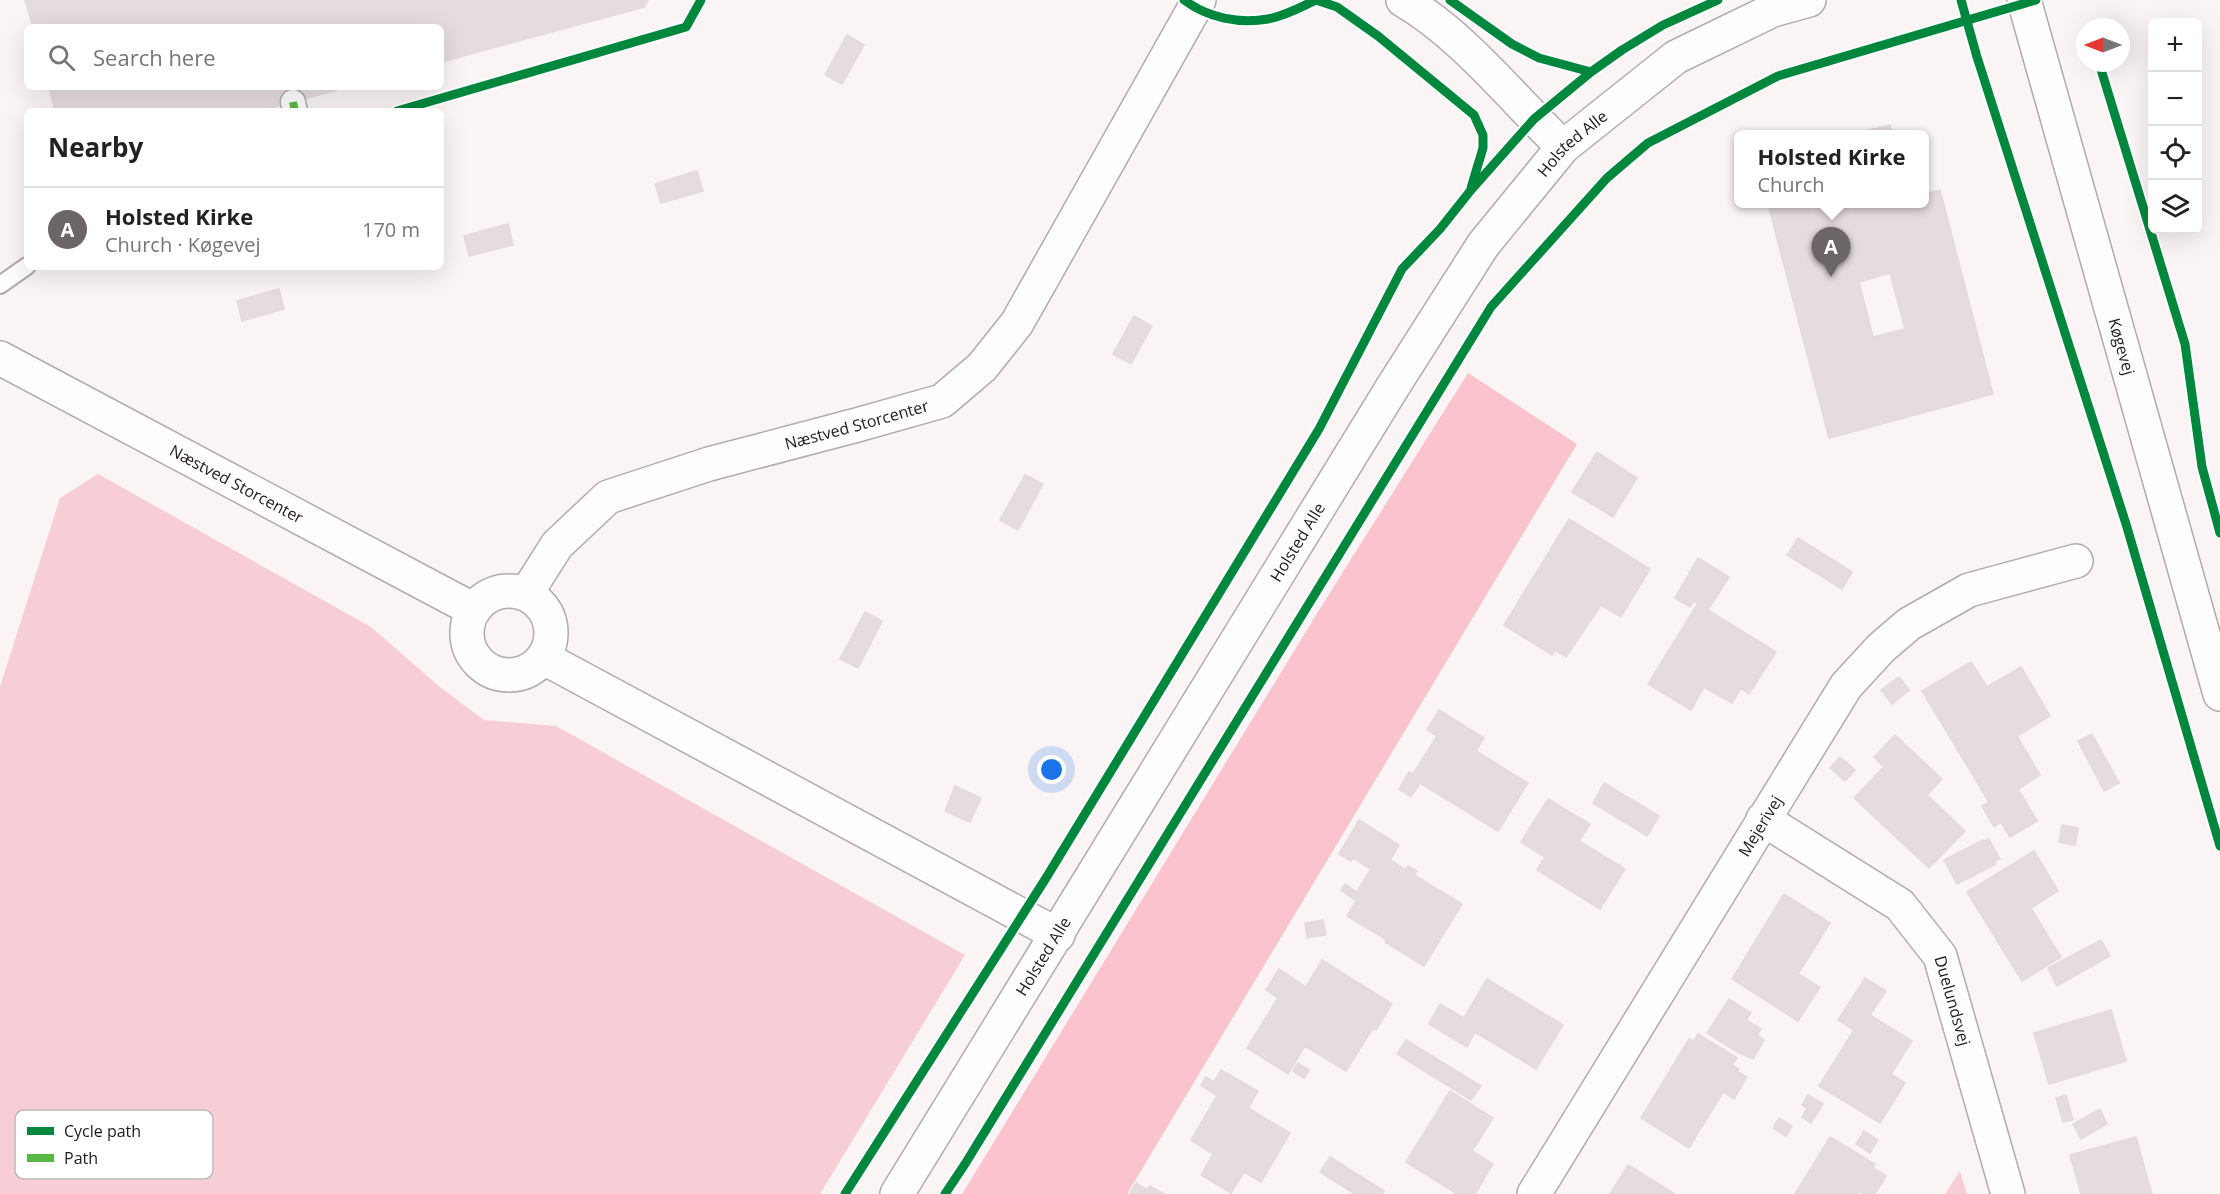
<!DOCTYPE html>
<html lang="en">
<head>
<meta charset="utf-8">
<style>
	body { margin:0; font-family:"Open Sans",sans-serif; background:#f6f6f6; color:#222 }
	.controls { position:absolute; right:18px; top:18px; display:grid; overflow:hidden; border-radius:9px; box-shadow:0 6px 24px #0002 }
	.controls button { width:54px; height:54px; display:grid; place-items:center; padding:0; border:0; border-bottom:2px solid #e0e0e0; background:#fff; color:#222; font:30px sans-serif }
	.compass { position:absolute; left:2076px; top:18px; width:54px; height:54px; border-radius:50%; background:#fff; box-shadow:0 6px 24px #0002; rotate:270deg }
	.you { position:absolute; left:1052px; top:770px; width:21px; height:21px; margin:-15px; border:4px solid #fff; border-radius:50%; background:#1a73e8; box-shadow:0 0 0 9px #1a73e833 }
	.badge { display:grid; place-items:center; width:39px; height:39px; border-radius:50%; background:#6c6566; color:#fff; font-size:20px; font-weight:700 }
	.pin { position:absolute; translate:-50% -50px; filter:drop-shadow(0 2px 3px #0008) }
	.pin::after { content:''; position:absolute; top:32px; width:21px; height:18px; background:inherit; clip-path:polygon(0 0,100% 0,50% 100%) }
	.popup { position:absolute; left:1734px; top:130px; width:195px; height:78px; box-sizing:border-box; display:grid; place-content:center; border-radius:9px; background:#fff; filter:drop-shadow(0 2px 4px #0005); font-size:20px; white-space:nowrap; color:#767676 }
	.popup b { font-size:22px; color:#222 }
	.popup::after { content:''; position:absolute; left:50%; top:100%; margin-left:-12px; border:12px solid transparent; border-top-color:#fff }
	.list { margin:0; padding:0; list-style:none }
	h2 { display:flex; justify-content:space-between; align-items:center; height:78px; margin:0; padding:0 24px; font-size:26px }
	h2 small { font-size:20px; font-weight:400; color:#767676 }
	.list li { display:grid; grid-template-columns:39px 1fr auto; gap:18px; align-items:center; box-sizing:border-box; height:84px; padding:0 24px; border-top:2px solid #e0e0e0 }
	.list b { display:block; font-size:22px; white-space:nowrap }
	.list p { margin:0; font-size:20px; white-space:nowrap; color:#767676 }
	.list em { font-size:20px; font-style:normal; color:#767676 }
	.icon { flex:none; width:33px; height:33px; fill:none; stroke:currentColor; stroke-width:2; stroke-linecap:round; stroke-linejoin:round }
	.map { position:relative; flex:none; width:2220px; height:1194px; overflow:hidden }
	.search { position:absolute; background:#fff; box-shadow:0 6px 24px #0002; left:24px; top:24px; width:420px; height:66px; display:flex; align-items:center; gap:15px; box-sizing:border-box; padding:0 21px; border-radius:9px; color:#767676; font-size:22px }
	.panel { position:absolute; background:#fff; box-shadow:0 6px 24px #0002; left:24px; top:108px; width:420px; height:162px; border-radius:9px }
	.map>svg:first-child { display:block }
	.green { fill:#f7ced5 }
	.forest { fill:#fac3cd }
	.building { fill:#e6dcdd; stroke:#e2dadc; stroke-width:1.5; fill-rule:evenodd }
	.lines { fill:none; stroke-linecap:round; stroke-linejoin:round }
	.service-casing { stroke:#b1abac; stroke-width:20 }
	.pedestrian-casing { stroke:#b1abac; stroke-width:27 }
	.minor-casing { stroke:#b1abac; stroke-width:36 }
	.tertiary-casing { stroke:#b1abac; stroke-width:36 }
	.service { stroke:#fefdfe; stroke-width:16 }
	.pedestrian { stroke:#fefdfe; stroke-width:24 }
	.minor { stroke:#fefdfe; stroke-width:33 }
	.tertiary { stroke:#fefdfe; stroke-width:33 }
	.quiet { stroke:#58b947; stroke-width:8; stroke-dasharray:15 8; stroke-linecap:butt }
	.cycleway-casing { stroke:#fff; stroke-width:13 }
	.cycleway { stroke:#00873e; stroke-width:9 }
	.labels { text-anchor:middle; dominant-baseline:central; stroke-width:5; stroke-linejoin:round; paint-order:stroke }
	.street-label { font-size:16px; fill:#201819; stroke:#fff }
	.key { fill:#fff; stroke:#bcbaba; stroke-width:1.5 }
	.key-label { font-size:16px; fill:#201819 }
</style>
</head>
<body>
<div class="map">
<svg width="2220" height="1194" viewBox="0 0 2220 1194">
	<rect width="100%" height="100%" fill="#faf4f5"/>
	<path class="green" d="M98,474L371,627L440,687L484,720L556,726L965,955L820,1194H0V687L60,498Z
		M1960,1171L1967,1194H1945Z"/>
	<path class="forest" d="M1468,373L1577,444L1127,1194H962L1321,607Z"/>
	<path class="building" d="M25,0H648L644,7L441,62V27H33Z
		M847,35L864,45L842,84L825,75Z
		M49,87H348L260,111H55Z
		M1890,125L1892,134H1854Z
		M697,171L703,191L661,203L655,184Z
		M1940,190L1993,394L1829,438L1768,204H1924V194ZM1890,273L1905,329L1873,337L1859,282Z
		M508,224L513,245L469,256L464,236Z
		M279,289L284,309L242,321L237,301Z
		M1134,316L1152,326L1131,364L1113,354Z
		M1597,452L1637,478L1613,517L1572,492Z
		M1025,475L1043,484L1018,530L1000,520Z
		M1569,519L1650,569L1621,617L1601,605L1566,657L1555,650L1552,655L1504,625Z
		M1798,538L1852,572L1842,589L1787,555Z
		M1698,558L1729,577L1708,610L1776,652L1749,694L1741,688L1732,703L1704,687L1691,710L1648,684L1698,603L1694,601L1690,607L1675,598Z
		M865,612L882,621L858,668L840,659Z
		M1971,662L1987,687L2021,667L2050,716L2017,736L2040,775L2018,789L2037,821L2010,837L2001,822L1994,827L1982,806L1989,802L1922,691Z
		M1899,677L1909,690L1892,704L1881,690Z
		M1439,710L1484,738L1476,751L1528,783L1498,831L1420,783L1411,797L1399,789L1409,772L1413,774L1437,736L1427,730Z
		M2092,734L2119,783L2104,791L2078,741Z
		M1895,735L1942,779L1927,795L1965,831L1929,868L1854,798L1884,767L1874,757Z
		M1840,757L1855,770L1845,781L1830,768Z
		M1604,783L1659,816L1647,836L1593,803Z
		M955,786L981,798L970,822L945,811Z
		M1548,799L1590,824L1579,841L1625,869L1600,909L1537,870L1545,857L1521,842Z
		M1359,820L1399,845L1390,860L1406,870L1408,866L1417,871L1414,875L1462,904L1424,966L1385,942L1387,940L1347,916L1356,901L1341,890L1345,884L1357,892L1371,869L1353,858L1351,861L1339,854Z
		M2062,825L2078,828L2075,845L2059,842Z
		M1989,839L2000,859L1994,861L1996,864L1957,884L1944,860L1983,840L1984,841Z
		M2034,851L2058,891L2031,908L2061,957L2022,981L1967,892Z
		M1784,894L1830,923L1798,974L1820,987L1798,1021L1732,979Z
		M1323,920L1326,935L1307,938L1305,923Z
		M2101,940L2110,956L2057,986L2048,968Z
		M1322,960L1392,1004L1376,1030L1373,1028L1346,1071L1305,1046L1288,1074L1247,1048L1278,998L1266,990L1279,969L1306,987Z
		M1865,978L1886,991L1870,1015L1912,1041L1891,1074L1905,1083L1880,1123L1819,1086L1854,1030L1838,1020Z
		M1487,979L1563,1025L1536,1069L1475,1032L1467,1047L1429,1024L1440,1004L1464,1018Z
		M1729,999L1751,1013L1746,1020L1761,1029L1757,1035L1764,1040L1753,1059L1739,1053L1707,1033Z
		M2111,1010L2126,1061L2049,1084L2034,1033Z
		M1698,1034L1737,1058L1732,1065L1739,1069L1738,1072L1747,1077L1734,1099L1723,1092L1689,1148L1641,1118L1689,1039L1694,1041Z
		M1406,1040L1481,1086L1471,1100L1397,1054Z
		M1298,1063L1309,1070L1304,1078L1293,1071Z
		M1221,1070L1258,1091L1248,1108L1290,1133L1261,1182L1244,1172L1231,1193L1201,1175L1213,1154L1191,1140L1217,1096L1201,1085L1206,1077L1214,1082Z
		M1450,1091L1493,1118L1472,1151L1493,1164L1475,1194H1457L1406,1162Z
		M1808,1095L1823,1104L1811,1123L1802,1117L1807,1108L1802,1105Z
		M2066,1095L2073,1120L2063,1122L2056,1098Z
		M2100,1109L2107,1124L2081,1139L2073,1124Z
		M1779,1118L1792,1126L1786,1136L1773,1128Z
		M1864,1131L1878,1140L1870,1153L1856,1144Z
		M1830,1137L1875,1164L1873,1168L1886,1176L1875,1194H1865L1859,1191L1857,1194H1795Z
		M2136,1137L2152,1194H2081L2070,1155Z
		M1330,1157L1384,1191L1382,1194H1355L1320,1172Z
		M1628,1165L1675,1194H1610Z
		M1136,1183L1147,1190L1150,1186L1164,1194H1129Z"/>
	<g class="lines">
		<defs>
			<path id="service" d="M0,285L27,266"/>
			<path id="pedestrian" d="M293,102L295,111"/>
			<g id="minor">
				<path d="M1403,0C1463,35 1513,99 1563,147"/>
				<path id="s1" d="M0,358L474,610"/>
				<circle cx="509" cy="633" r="42"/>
				<path id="s2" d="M526,594L557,545L608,497L709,464L857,425L942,401L982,367L1017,323L1199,0"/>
				<path d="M544,658L1058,935"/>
				<path id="s3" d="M1763,819L1900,905L1940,956L2008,1194"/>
				<path id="s4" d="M1534,1194L1846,686L1881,648L1909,624L1969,590L2076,561"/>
			</g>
			<g id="tertiary">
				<path id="s5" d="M2024,0L2220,694"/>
				<path id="s6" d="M897,1194L1392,388L1483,245L1563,147L1676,57L1773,10L1809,0"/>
			</g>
		</defs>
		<use href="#service" class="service-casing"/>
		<use href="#pedestrian" class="pedestrian-casing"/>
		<use href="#minor" class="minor-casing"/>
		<use href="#tertiary" class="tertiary-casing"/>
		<use href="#service" class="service"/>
		<use href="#pedestrian" class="pedestrian"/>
		<use href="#minor" class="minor"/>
		<use href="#tertiary" class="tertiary"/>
		<path class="quiet" d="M293,102L295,111"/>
		<defs>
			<path id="cycleway" d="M1184,0C1208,18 1239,24 1268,19C1285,16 1301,7 1316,0
				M1316,0L1337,7L1378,36L1474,115L1483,135V148L1471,188
				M1450,0L1512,44L1539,58L1591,72
				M1961,0L1977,57L2126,524L2220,846
				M2099,63L2185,344L2202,467L2220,533
				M397,111L686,27L701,0
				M845,1194L1046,878L1319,429L1402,269L1440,229L1471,190L1534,119L1591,72L1622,50L1663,25L1718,0
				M945,1194L965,1164L1491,307L1607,178L1648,143L1778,76L2036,0"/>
		</defs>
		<use href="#cycleway" class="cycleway-casing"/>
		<use href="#cycleway" class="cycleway"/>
	</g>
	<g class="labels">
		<g class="street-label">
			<text stroke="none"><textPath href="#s6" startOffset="1251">Holsted Alle</textPath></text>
			<text stroke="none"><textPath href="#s5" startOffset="360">Køgevej</textPath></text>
			<text stroke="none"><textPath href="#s2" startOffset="387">Næstved Storcenter</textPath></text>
			<text stroke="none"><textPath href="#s1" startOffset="268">Næstved Storcenter</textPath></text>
			<text stroke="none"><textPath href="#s6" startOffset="765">Holsted Alle</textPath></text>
			<text stroke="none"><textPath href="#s4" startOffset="432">Mejerivej</textPath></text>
			<text stroke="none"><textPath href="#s6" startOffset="279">Holsted Alle</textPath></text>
			<text stroke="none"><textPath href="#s3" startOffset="273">Duelundsvej</textPath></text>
		</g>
	</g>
	<rect x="15" y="1110" width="198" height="69" rx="9" class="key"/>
	<rect x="27" y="1127" width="27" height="8" fill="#00873e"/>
	<rect x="27" y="1154" width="27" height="8" fill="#58b947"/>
	<g class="key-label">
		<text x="64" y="1137">Cycle path</text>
		<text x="64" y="1164">Path</text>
	</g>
</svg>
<div class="controls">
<button>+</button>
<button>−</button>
<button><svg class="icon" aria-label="locate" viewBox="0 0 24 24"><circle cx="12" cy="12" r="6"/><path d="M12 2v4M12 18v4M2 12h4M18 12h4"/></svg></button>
<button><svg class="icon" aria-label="layers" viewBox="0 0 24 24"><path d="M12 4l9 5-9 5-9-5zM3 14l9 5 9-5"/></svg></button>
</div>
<svg class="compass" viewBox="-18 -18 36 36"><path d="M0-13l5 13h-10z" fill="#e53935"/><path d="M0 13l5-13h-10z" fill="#767676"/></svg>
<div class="you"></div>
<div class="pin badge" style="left:1831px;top:277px">A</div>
<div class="popup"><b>Holsted Kirke</b>Church</div>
<div class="search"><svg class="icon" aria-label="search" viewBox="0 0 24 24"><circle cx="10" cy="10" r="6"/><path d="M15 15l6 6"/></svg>Search here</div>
<section class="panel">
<h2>Nearby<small></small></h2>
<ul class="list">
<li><span class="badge">A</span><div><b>Holsted Kirke</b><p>Church · Køgevej</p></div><em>170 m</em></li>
</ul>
</section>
</div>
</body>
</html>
